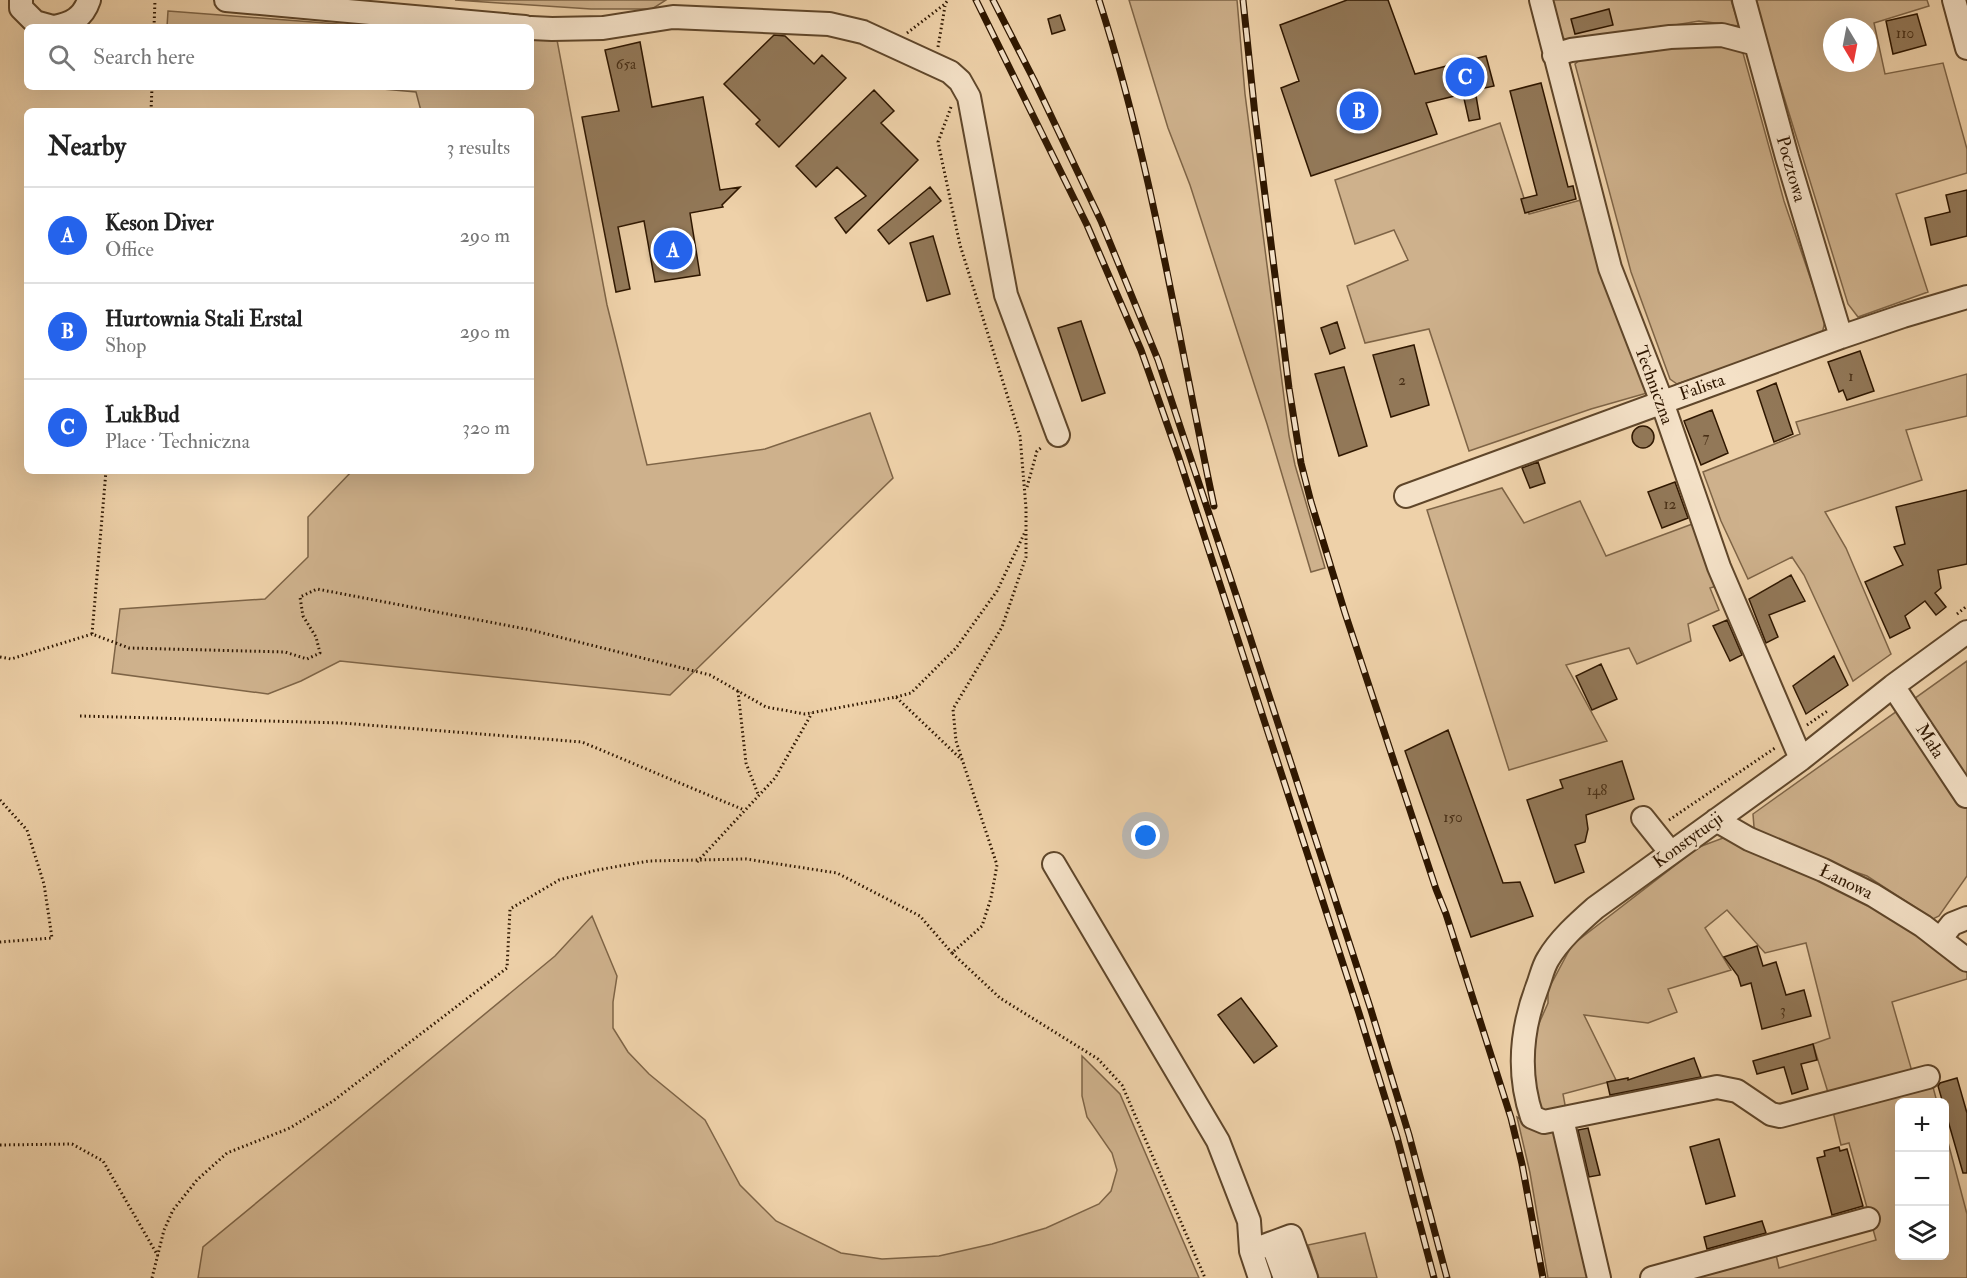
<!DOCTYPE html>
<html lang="en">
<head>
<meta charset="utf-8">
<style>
	body { margin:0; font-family:"IM FELL Double Pica",serif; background:#f6f6f6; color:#222 }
	.controls { position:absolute; right:18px; bottom:18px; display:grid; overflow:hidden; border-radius:9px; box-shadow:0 6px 24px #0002 }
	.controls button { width:54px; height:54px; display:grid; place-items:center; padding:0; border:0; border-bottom:2px solid #e0e0e0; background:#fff; color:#222; font:30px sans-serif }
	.compass { position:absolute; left:1823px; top:18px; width:54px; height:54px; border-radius:50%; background:#fff; box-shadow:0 6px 24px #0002; rotate:170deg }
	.you { position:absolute; left:1146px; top:836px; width:21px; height:21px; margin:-15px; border:4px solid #fff; border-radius:50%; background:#1a73e8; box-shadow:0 0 0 9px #1a73e833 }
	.badge { display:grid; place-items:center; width:39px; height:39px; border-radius:50%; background:#2563eb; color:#fff; font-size:20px; font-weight:700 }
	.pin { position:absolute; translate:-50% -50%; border:3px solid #fff; box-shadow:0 2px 6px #0006 }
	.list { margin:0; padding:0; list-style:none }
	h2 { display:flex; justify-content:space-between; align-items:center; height:78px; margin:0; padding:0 24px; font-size:26px }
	h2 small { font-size:20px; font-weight:400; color:#767676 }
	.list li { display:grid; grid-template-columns:39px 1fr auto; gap:18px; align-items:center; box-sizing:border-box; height:96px; padding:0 24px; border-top:2px solid #e0e0e0 }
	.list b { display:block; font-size:22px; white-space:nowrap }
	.list p { margin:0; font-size:20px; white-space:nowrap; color:#767676 }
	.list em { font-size:20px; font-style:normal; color:#767676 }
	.icon { flex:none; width:33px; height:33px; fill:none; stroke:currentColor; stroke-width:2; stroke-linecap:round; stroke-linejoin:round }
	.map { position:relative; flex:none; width:1967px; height:1278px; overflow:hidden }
	.search { position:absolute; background:#fff; box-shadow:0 6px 24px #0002; left:24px; top:24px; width:510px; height:66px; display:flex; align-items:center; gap:15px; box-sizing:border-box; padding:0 21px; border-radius:9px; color:#767676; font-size:22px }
	.panel { position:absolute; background:#fff; box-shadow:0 6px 24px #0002; left:24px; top:108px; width:510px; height:366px; border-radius:9px }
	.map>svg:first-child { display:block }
	.green { fill:#ceb18c; stroke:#7e6446; stroke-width:1.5; fill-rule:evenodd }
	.building { fill:#927858; stroke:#2f1700; stroke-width:1.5 }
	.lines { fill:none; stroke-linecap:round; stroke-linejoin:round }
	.minor-casing { stroke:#5f462a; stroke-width:26 }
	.path { stroke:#2f1700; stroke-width:3; stroke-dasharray:1.5 3; stroke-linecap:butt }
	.minor { stroke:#f4e1c7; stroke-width:22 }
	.rail-casing { stroke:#2f1700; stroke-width:7 }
	.rail { stroke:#f4e1c7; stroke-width:4.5; stroke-dasharray:14; stroke-linecap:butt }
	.labels { text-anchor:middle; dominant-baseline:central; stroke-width:5; stroke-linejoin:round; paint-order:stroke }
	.number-label { font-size:15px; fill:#482f16 }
	.street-label { font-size:18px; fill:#2f1700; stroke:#f4e1c7 }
</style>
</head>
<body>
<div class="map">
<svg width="1967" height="1278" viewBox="0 0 1967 1278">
	<rect width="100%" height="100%" fill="#eed1a9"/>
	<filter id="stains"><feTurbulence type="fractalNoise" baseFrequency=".00333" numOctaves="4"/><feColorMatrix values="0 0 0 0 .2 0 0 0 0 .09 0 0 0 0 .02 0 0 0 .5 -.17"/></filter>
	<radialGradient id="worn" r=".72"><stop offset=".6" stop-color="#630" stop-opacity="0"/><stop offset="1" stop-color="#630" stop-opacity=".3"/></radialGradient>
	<path class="green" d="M455,0H666L652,9H591Z
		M1129,0H1237L1245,94L1289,436L1295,465L1325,568L1311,572L1267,424L1190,185L1168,128Z
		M1550,0H1731L1739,26L1699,21L1568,43L1560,34Z
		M1754,0H1927L1929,6L1874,23L1885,74L1943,63L1967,149V173L1896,194L1928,292L1858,317L1848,304ZM1832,27H1868V63H1832Z
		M168,11L377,27H167Z
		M531,38L557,40L607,305L647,465L765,449L870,413L893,478L670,695L340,661L301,681L268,694L112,673L120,609L265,599L308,557V517L352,471H531V111H421L416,92L360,87H531Z
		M1721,44L1743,53L1784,201L1825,321L1822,334L1677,384L1670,379L1631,272L1575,64L1582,58L1672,47Z
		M1500,123L1529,214L1581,200L1647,393L1591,409L1469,451L1429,329L1365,343L1347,286L1408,260L1394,230L1355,244L1335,180Z
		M1967,374V416L1906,430L1922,480L1825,512L1846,548L1891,654L1853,681L1804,575L1792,557L1748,579L1721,521L1703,472L1800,434L1796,422Z
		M1502,488L1524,523L1580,501L1606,556L1695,523L1720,585L1710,588L1719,610L1688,624L1691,641L1637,664L1629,648L1566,665L1607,741L1509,770L1427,510Z
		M1967,661V876L1939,916L1933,919L1867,876L1761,839L1754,827L1753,814Z
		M1723,838L1835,881L1967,967V979L1892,1002L1913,1075L1929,1072L1937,1102H1900V1256H1944L1945,1131L1967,1214V1278H1671L1775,1250L1779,1268L1876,1240L1849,1143L1841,1145L1830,1099L1813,1044L1830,1038L1806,943L1765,953L1727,910L1705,928L1731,970L1668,989L1677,1012L1648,1023L1584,1015L1616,1080L1563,1094L1566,1110L1545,1111L1538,1106L1534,1092L1533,1051L1537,1028L1548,1003V990L1572,945L1699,847Z
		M592,916L617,976L613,1002V1028L628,1052L649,1074L705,1120L740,1185L776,1221L841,1253L882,1259L939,1256L992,1244L1046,1228L1099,1204L1111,1191L1117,1170L1112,1153L1087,1117L1082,1096V1056L1120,1094L1199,1278H198L203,1247L555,956Z
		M1517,1117L1540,1130L1558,1127L1592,1278H1548L1530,1173Z
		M1365,1233L1377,1278H1319L1308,1245Z"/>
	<path class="building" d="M1347,0H1388L1415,74L1486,56L1494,86L1475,90L1480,119L1469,121L1463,94L1426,103L1437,134L1311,176L1281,88L1299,81L1280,25Z
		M1609,9L1613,25L1575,34L1571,19Z
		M1917,14L1926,45L1893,54L1886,21Z
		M1060,15L1065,30L1052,34L1048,19Z
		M774,35L785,36L814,64L822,55L846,78L779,147L756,124L760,120L724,84Z
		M640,42L652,107L703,97L720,190L740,187L722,205L723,207L690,213L700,275L655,282L644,221L618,227L630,289L616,292L582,117L619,111L605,50Z
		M1541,83L1568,187L1573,186L1576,199L1525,213L1521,199L1537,195L1510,91Z
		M874,90L894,111L881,123L918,160L846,233L835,218L866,196L837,167L816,187L796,166Z
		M930,187L941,201L889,244L878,230Z
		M1967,190V236L1931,245L1925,218L1950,212L1946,195Z
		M933,236L950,294L927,301L910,243Z
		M1081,321L1105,393L1082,401L1058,328Z
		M1337,322L1345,348L1330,354L1321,328Z
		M1414,345L1429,405L1391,417L1373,355Z
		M1860,351L1874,391L1847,400L1843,390L1839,392L1828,362Z
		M1344,367L1367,446L1339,456L1315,374Z
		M1776,383L1793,434L1774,442L1757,391Z
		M1712,410L1728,453L1701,465L1684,421Z
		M1632 437a11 11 0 1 1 22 0a11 11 0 1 1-22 0Z
		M1538,462L1545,483L1530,488L1522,468Z
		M1675,482L1688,518L1662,528L1648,492Z
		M1967,490V564L1938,570L1941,588L1935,593L1946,607L1936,615L1925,601L1905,616L1910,628L1890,638L1865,582L1903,565L1894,547L1905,544L1896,507Z
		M1791,575L1805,601L1769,615L1778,637L1766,643L1749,599Z
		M1727,620L1742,655L1730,661L1713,626Z
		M1834,656L1848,685L1806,714L1793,686Z
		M1601,664L1617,699L1592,710L1576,676Z
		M1448,730L1503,883L1520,882L1533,916L1471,937L1405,751Z
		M1622,761L1634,799L1586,815L1588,829L1585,842L1575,845L1584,872L1555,883L1527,800L1563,788L1560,780Z
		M1757,946L1763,966L1776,962L1786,995L1804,990L1811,1016L1762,1029L1751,983L1741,986L1738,976L1724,957Z
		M1241,998L1277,1046L1254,1063L1218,1015Z
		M1813,1044L1817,1060L1801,1064L1808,1089L1792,1094L1784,1067L1757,1074L1753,1061Z
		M1694,1058L1701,1077L1610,1095L1607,1082L1628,1078V1080Z
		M1957,1078L1967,1113V1173H1963L1938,1086L1940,1083Z
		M1588,1128L1600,1175L1589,1177L1578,1130Z
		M1719,1139L1735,1196L1706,1204L1690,1147Z
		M1839,1147L1840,1151L1847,1149L1863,1206L1832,1215L1817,1158L1825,1156L1824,1151Z
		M1762,1221L1766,1233L1707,1249L1704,1237Z"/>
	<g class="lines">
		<defs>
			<path id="minor" d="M21,0V8L35,22L53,27
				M226,0L525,27
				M1541,0L1610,268L1662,402L1719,567L1801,759
				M1744,0L1787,157L1841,337
				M1954,0L1967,48
				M54,27C71,24 83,18 89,0
				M531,28L552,29L603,28L673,17L829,24L863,32L950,72L960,81L969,97L1006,295L1058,435
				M1554,55L1571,50L1670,37L1722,35L1756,44
				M1406,496L1841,337L1903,316L1967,297
				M1893,686L1966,796
				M1643,818L1671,853
				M1716,820L1749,839L1823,870L1873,895L1923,926L1967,960
				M1054,864L1218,1141L1249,1221L1251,1251
				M1941,938L1952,924L1967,918
				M1928,1077L1780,1116L1771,1114L1737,1091L1717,1087L1544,1122L1532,1117C1517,1073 1521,1029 1538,985C1541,977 1543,967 1548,959C1559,940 1578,923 1595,908L1801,759L1893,686L1967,632
				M1562,1119L1599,1278
				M1272,1243L1291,1236L1306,1278
				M1260,1278L1251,1251L1272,1243L1285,1278
				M1652,1278L1868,1219"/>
		</defs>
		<use href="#minor" class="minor-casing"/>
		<path class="path" d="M154,27L155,0
			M907,33L945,4L948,0
			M938,47L945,6
			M951,107L938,142L960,245L1020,436L1026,508V557L1002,627L953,709L956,741L997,865L991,898L982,926L952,953L1000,998L1098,1059L1122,1085L1205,1278
			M151,111L152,87
			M106,471L92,634L129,648L285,652L307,659L320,653L316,637L303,616L300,597L317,589L531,630L710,675L766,707L805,714L896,697L962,760
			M1027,487L1037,451L1042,447
			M1957,614L1967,606
			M0,657L11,659L92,634
			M738,691L746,763L758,794
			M896,697L911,693L956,648L997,591L1025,532
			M80,716L342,723L582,742L744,810
			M1807,725L1829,710
			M0,800L27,830L44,884L52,938L0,942
			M1669,820L1775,748
			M697,862L775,778L812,713
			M0,1145L72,1144L103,1161L158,1256
			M152,1278L164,1230L173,1210L197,1180L227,1153L290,1128L333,1101L507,968L510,909L559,880L597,870L649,861L746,859L837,873L920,916L952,953"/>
		<use href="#minor" class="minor"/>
		<defs>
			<path id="rail" d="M976,0L1087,225L1141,350L1179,458L1359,1013L1397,1137L1434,1278
				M993,0L1034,80L1101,221L1158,360L1250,637L1371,1010L1409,1135L1447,1278
				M1099,0C1152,165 1178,337 1214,506
				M1243,0L1255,115L1289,388L1301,463L1311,502L1345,613L1436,889L1446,914L1511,1118L1522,1164L1543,1278"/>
		</defs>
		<use href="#rail" class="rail-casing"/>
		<use href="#rail" class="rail"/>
	</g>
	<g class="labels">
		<g class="number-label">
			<text x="1905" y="33">110</text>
			<text x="626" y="64">65a</text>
			<text x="1851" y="376">1</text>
			<text x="1402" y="380">2</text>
			<text x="1706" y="437">7</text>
			<text x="1670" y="504">12</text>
			<text x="1597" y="790">148</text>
			<text x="1453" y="817">150</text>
			<text x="1783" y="1010">3</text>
		</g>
		<g class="street-label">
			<text transform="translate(1791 169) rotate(74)">Pocztowa</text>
			<text transform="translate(1654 385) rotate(70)">Techniczna</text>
			<text transform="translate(1702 387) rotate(-20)">Falista</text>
			<text transform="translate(1930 741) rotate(57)">Mała</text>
			<text transform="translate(1688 840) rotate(-36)">Konstytucji</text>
			<text transform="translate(1846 882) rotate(26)">Łanowa</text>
		</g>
	</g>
	<rect width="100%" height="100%" filter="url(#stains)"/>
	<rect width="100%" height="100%" fill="url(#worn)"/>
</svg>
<div class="controls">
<button>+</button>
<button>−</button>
<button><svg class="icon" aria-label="layers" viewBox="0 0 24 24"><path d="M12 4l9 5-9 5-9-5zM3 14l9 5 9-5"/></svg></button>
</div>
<svg class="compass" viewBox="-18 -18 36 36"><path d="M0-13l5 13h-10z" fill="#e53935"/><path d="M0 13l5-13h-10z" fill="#767676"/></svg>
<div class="you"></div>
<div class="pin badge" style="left:673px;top:250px">A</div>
<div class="pin badge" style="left:1359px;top:111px">B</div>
<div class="pin badge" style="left:1465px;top:77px">C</div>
<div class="search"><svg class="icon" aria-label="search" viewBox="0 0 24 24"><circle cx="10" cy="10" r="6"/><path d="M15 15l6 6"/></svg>Search here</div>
<section class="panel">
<h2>Nearby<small>3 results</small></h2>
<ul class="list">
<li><span class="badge">A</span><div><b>Keson Diver</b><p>Office</p></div><em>290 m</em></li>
<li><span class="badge">B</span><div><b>Hurtownia Stali Erstal</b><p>Shop</p></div><em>290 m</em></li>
<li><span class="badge">C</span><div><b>LukBud</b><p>Place · Techniczna</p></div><em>320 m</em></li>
</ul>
</section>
</div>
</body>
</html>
